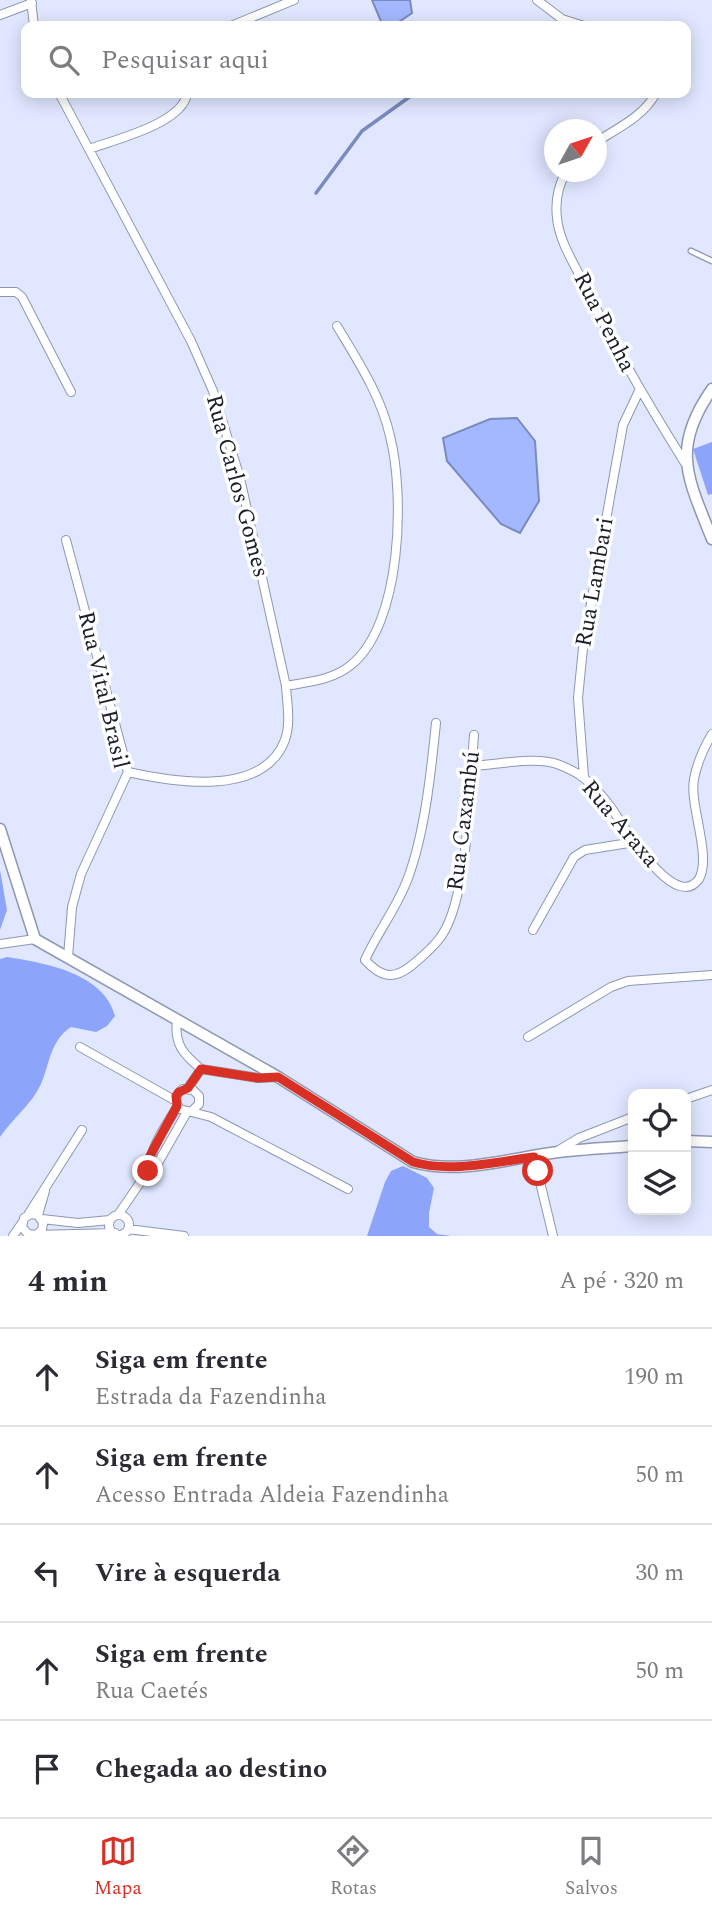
<!DOCTYPE html>
<html lang="pt">
<head>
<meta charset="utf-8">
<style>
	body { margin:0; font-family:Spectral,serif; background:#f7f7f7; color:#2b2b33 }
	.controls { position:absolute; right:21px; bottom:21px; display:grid; overflow:hidden; border-radius:14px; box-shadow:0 4px 18px #0003 }
	.controls button { width:63px; height:63px; display:grid; place-items:center; padding:0; border:0; border-bottom:2px solid #e1e1e2; background:#fff; color:#2b2b33; font:35px sans-serif }
	.compass { position:absolute; left:544px; top:119px; width:63px; height:63px; border-radius:50%; background:#fff; box-shadow:0 4px 18px #0003; rotate:50deg }
	.stop { position:absolute; width:21px; height:21px; margin:-16px; border:5px solid #d93025; border-radius:50%; background:#fff }
	.stop.end { background:#d93025; border-color:#fff; box-shadow:0 2px 7px #0008 }
	.list { margin:0; padding:0; list-style:none }
	h2 { display:flex; justify-content:space-between; align-items:center; height:91px; margin:0; padding:0 28px; font-size:30px }
	h2 small { font-size:23px; font-weight:400; color:#7c7c81 }
	.list li { display:grid; grid-template-columns:46px 1fr auto; gap:21px; align-items:center; box-sizing:border-box; height:98px; padding:0 28px; border-top:2px solid #e1e1e2 }
	.list b { display:block; font-size:26px; white-space:nowrap }
	.list p { margin:0; font-size:23px; white-space:nowrap; color:#7c7c81 }
	.list em { font-size:23px; font-style:normal; color:#7c7c81 }
	.icon { flex:none; width:38px; height:38px; fill:none; stroke:currentColor; stroke-width:2; stroke-linecap:round; stroke-linejoin:round }
	.map { position:relative; flex:none; width:712px; height:1236px; overflow:hidden }
	.search { position:absolute; background:#fff; box-shadow:0 4px 18px #0003; left:21px; right:21px; top:21px; height:77px; display:flex; align-items:center; gap:18px; box-sizing:border-box; padding:0 24px; border-radius:14px; color:#7c7c81; font-size:26px }
	.sheet { height:581px; background:#fff }
	nav { display:flex; justify-content:space-around; align-items:center; box-sizing:border-box; height:98px; border-top:2px solid #e1e1e2; background:#fff; font-size:19px; color:#7c7c81 }
	nav a { display:grid; justify-items:center; gap:4px }
	nav .on { color:#d93025 }
	.map>svg:first-child { display:block }
	.forest { fill:#8ca4fa }
	.water { fill:#a3b8fe; stroke:#7a8abe; stroke-width:2 }
	.lines { fill:none; stroke-linecap:round; stroke-linejoin:round }
	.stream { stroke:#7a8abe; stroke-width:3.5 }
	.lane-casing { stroke:#8e97b2; stroke-width:7 }
	.street-casing { stroke:#8e97b2; stroke-width:10 }
	.secondary-casing { stroke:#8e97b2; stroke-width:13 }
	.lane { stroke:#fff; stroke-width:4.5 }
	.street { stroke:#fff; stroke-width:8 }
	.secondary { stroke:#fff; stroke-width:10 }
	.route { stroke:#d93025; stroke-width:9 }
	.labels { text-anchor:middle; dominant-baseline:central; stroke-width:7; stroke-linejoin:round; paint-order:stroke }
	.street-label { font-size:23px; fill:#1c1f29; stroke:#fff }
</style>
</head>
<body>
<div class="map">
<svg width="712" height="1236" viewBox="0 0 712 1236">
	<rect width="100%" height="100%" fill="#e0e7ff"/>
	<path class="forest" d="M712,442V494L708,495L693,449Z
		M0,870L7,910L0,930Z
		M7,957C45,963 104,973 115,1016L107,1026L96,1032L71,1027C50,1041 50,1063 41,1084C32,1104 12,1119 0,1137V959Z
		M403,1166L427,1178L434,1188L429,1213V1227L437,1234L451,1236H367L385,1182L391,1171Z"/>
	<path class="water" d="M372,0H410L412,13L393,26H383Z
		M517,418L535,441L539,501L520,533L501,524L447,461L443,438L490,419Z"/>
	<g class="lines">
		<path class="stream" d="M316,193L362,131L415,93"/>
		<defs>
			<path id="lane" d="M691,251L712,261"/>
			<path id="street" d="M31,0L34,26
				M537,0L562,19L584,26
				M0,15L32,3
				M231,26L294,0
				M59,93L191,341L213,391L240,478L286,686C287,703 291,723 285,740C263,798 173,782 128,772
				M596,142C618,128 644,116 656,93
				M89,149C114,140 184,123 187,93
				M566,172C558,186 555,201 557,218C559,240 573,262 583,282C613,345 648,404 685,463
				M0,292H16L22,297L71,392
				M66,540L128,772L81,874L72,907L68,957
				M286,686C308,682 333,680 351,665C402,624 405,495 390,436C381,396 358,361 337,326
				M436,723C431,772 425,832 408,878C397,908 378,931 365,960C380,976 392,981 411,966C422,957 434,947 442,935C468,897 470,784 474,735
				M472,766C495,765 535,756 557,764C565,767 578,773 585,779C594,786 603,797 610,806C622,822 674,914 699,879C712,856 689,805 694,779C697,764 704,747 712,734
				M584,777L578,698L583,648L623,425L639,391
				M533,930L574,857L585,850L635,842
				M0,944L35,939
				M177,1020C174,1044 183,1054 201,1069
				M528,1037L611,987L628,981L712,975
				M80,1047L176,1101
				M201,1069L258,1078L278,1077
				M188,1088L201,1069
				M686,1099L712,1090
				M192,1111L199,1104V1096L193,1090L183,1089C175,1094 174,1102 180,1109L211,1117L348,1189
				M559,1150L579,1138L633,1117
				M534,1157L553,1236
				M148,1171C150,1148 165,1126 178,1106
				M28,1215L82,1130
				M38,1215L31,1214L24,1218L22,1227L28,1234L36,1235L42,1230L43,1223L38,1215L45,1191
				M118,1215L148,1171L158,1163L187,1112
				M109 1225a10 10 0 1 1 20 0a10 10 0 1 1-20 0Z
				M42,1219L78,1223L110,1220
				M128,1229L184,1236
				M36,1235L115,1233
				M13,1236L22,1223"/>
			<path id="secondary" d="M712,389C670,449 688,478 712,539
				M0,829L35,939L278,1077L413,1162C459,1175 511,1158 558,1152C583,1149 608,1148 633,1146
				M686,1141L712,1142"/>
		</defs>
		<use href="#lane" class="lane-casing"/>
		<use href="#street" class="street-casing"/>
		<use href="#secondary" class="secondary-casing"/>
		<use href="#lane" class="lane"/>
		<use href="#street" class="street"/>
		<use href="#secondary" class="secondary"/>
	</g>
	<g class="lines">
		<path class="route" d="M148,1171L149,1158L153,1150L177,1106L176,1096L179,1092L188,1088L201,1069L258,1078L278,1077L413,1162C451,1173 495,1162 534,1157L538,1171"/>
	</g>
	<g class="labels">
		<g class="street-label">
			<text transform="translate(604 322) rotate(63)">Rua Penha</text>
			<text transform="translate(237 486) rotate(75)">Rua Carlos Gomes</text>
			<text transform="translate(595 582) rotate(-80)">Rua Lambari</text>
			<text transform="translate(103 690) rotate(77)">Rua Vital Brasil</text>
			<text transform="translate(464 821) rotate(-83)">Rua Caxambú</text>
			<text transform="translate(620 824) rotate(50)">Rua Araxa</text>
		</g>
	</g>
</svg>
<div class="controls">
<button><svg class="icon" aria-label="locate" viewBox="0 0 24 24"><circle cx="12" cy="12" r="6"/><path d="M12 2v4M12 18v4M2 12h4M18 12h4"/></svg></button>
<button><svg class="icon" aria-label="layers" viewBox="0 0 24 24"><path d="M12 4l9 5-9 5-9-5zM3 14l9 5 9-5"/></svg></button>
</div>
<svg class="compass" viewBox="-18 -18 36 36"><path d="M0-13l5 13h-10z" fill="#e53935"/><path d="M0 13l5-13h-10z" fill="#7c7c81"/></svg>
<div class="stop" style="left:538px;top:1171px"></div>
<div class="stop end" style="left:148px;top:1171px"></div>
<div class="search"><svg class="icon" aria-label="search" viewBox="0 0 24 24"><circle cx="10" cy="10" r="6"/><path d="M15 15l6 6"/></svg>Pesquisar aqui</div>
</div>
<section class="sheet">
<h2>4 min<small>A pé · 320 m</small></h2>
<ul class="list">
<li><svg class="icon" aria-label="ahead" viewBox="0 0 24 24"><path d="M12 20V5M6 11l6-6 6 6"/></svg><div><b>Siga em frente</b><p>Estrada da Fazendinha</p></div><em>190 m</em></li>
<li><svg class="icon" aria-label="ahead" viewBox="0 0 24 24"><path d="M12 20V5M6 11l6-6 6 6"/></svg><div><b>Siga em frente</b><p>Acesso Entrada Aldeia Fazendinha</p></div><em>50 m</em></li>
<li><svg class="icon" aria-label="left" viewBox="0 0 24 24"><path d="M17 20v-9H6M10 6l-5 5 5 5"/></svg><div><b>Vire à esquerda</b></div><em>30 m</em></li>
<li><svg class="icon" aria-label="ahead" viewBox="0 0 24 24"><path d="M12 20V5M6 11l6-6 6 6"/></svg><div><b>Siga em frente</b><p>Rua Caetés</p></div><em>50 m</em></li>
<li><svg class="icon" aria-label="arrive" viewBox="0 0 24 24"><path d="M6 21V4h12l-3 4 3 4H6"/></svg><div><b>Chegada ao destino</b></div></li>
</ul>
</section>
<nav>
<a class="on"><svg class="icon" aria-label="map" viewBox="0 0 24 24"><path d="M3 6l6-2 6 2 6-2v14l-6 2-6-2-6 2zM9 4v14M15 6v14"/></svg>Mapa</a>
<a><svg class="icon" aria-label="directions" viewBox="0 0 24 24"><path d="M12 3l9 9-9 9-9-9zM9 14v-3h6M13 9l2 2-2 2"/></svg>Rotas</a>
<a><svg class="icon" aria-label="saved" viewBox="0 0 24 24"><path d="M7 4h10v16l-5-4-5 4z"/></svg>Salvos</a>
</nav>
</body>
</html>
